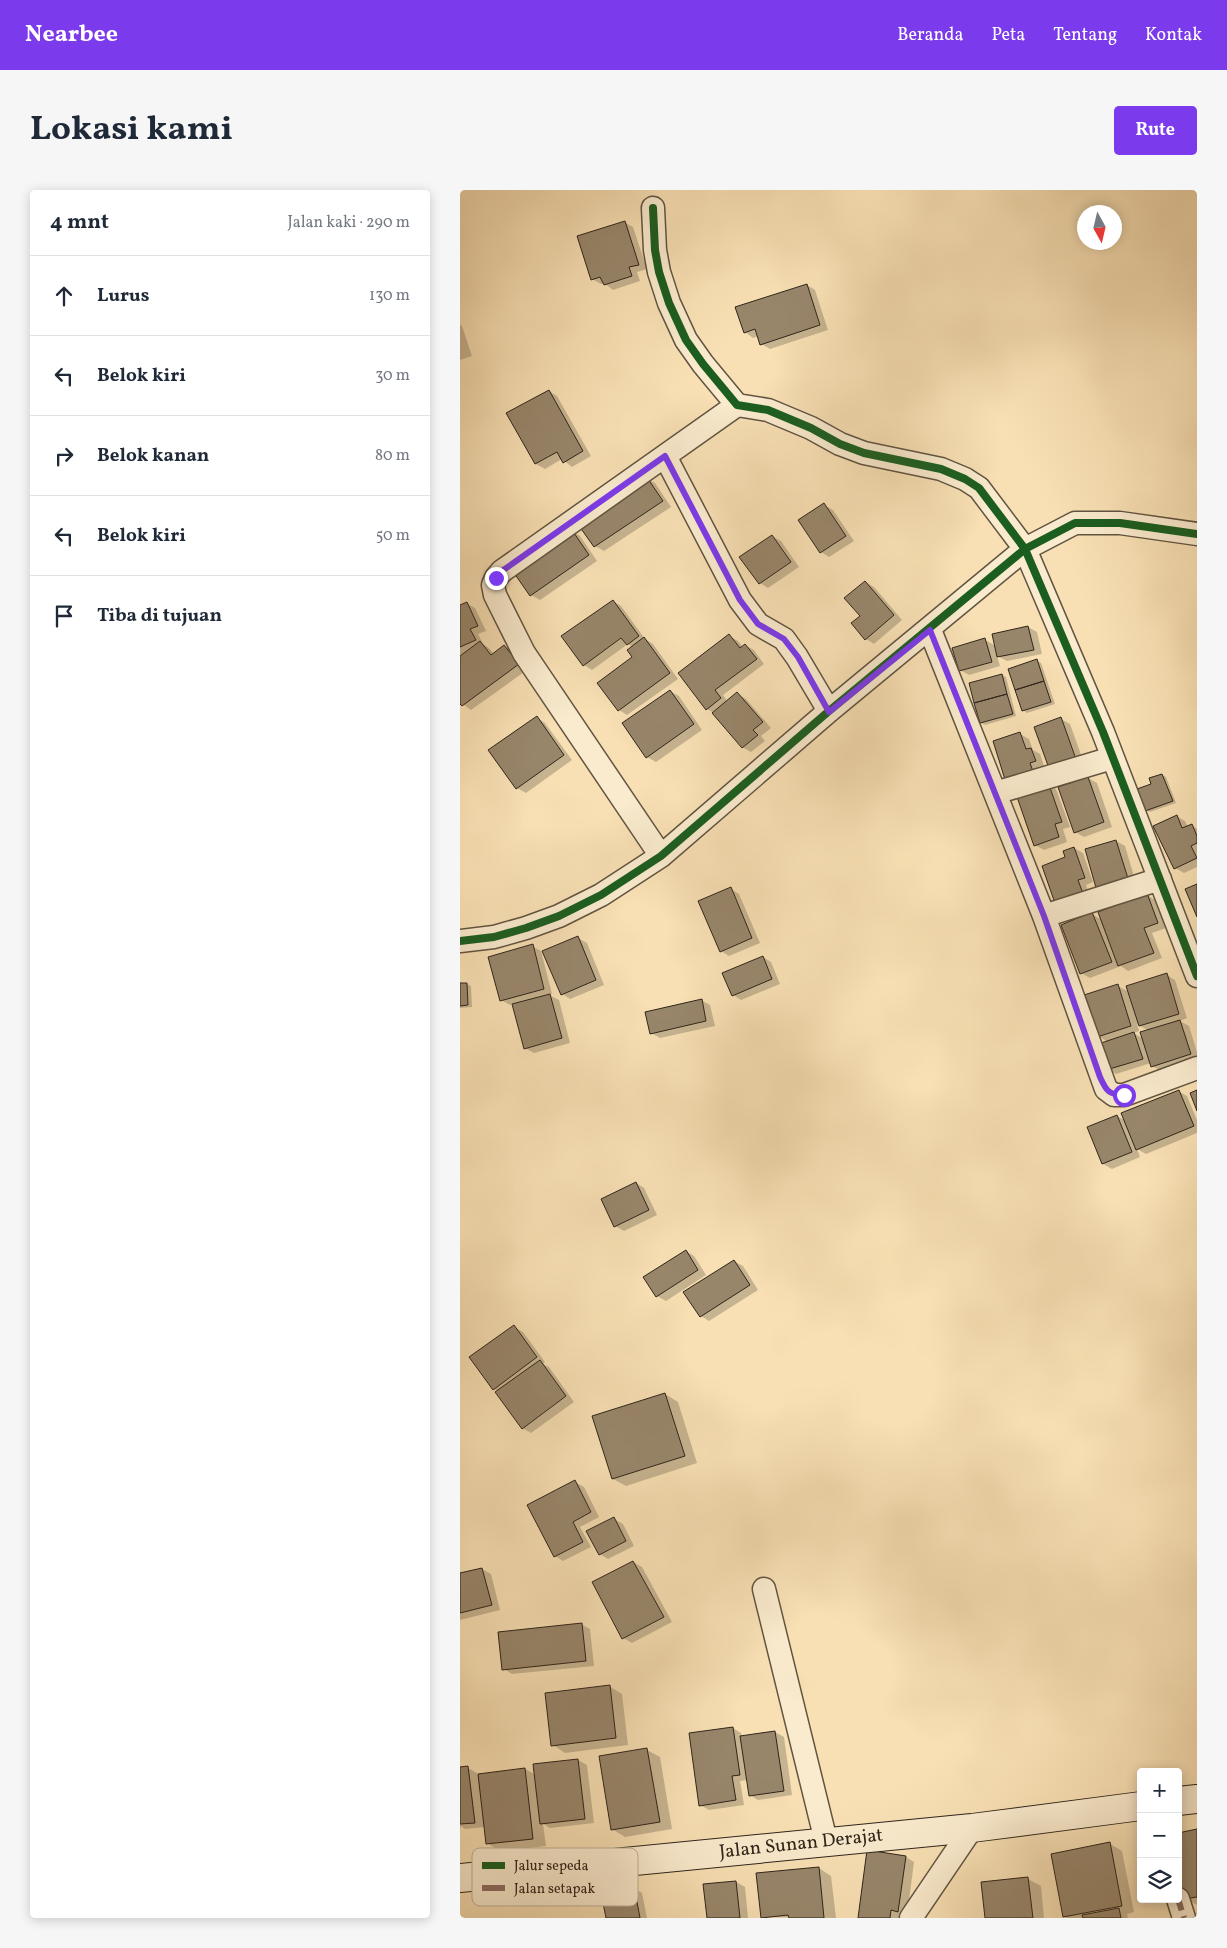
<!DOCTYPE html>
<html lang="id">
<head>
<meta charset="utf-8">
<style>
	body { margin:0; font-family:Vollkorn,serif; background:#f6f6f7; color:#1f2937 }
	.controls { position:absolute; right:15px; bottom:15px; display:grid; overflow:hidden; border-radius:5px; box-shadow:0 2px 12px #0003 }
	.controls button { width:45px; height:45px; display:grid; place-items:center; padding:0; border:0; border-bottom:1px solid #e0e1e3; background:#fff; color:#1f2937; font:25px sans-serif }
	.compass { position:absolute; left:617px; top:15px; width:45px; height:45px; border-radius:50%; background:#fff; box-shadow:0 2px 12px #0003; rotate:172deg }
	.stop { position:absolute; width:15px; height:15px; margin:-11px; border:4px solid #7c3aed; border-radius:50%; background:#fff }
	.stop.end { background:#7c3aed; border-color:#fff; box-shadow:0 1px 5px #0008 }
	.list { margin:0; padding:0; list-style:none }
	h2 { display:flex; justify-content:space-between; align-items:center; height:65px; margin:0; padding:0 20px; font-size:21px }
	h2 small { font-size:16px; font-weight:400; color:#747a83 }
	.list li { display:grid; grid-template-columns:32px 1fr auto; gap:15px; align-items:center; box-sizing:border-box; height:80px; padding:0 20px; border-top:1px solid #e0e1e3 }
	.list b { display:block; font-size:19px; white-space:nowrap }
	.list em { font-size:16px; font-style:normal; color:#747a83 }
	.icon { flex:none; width:28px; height:28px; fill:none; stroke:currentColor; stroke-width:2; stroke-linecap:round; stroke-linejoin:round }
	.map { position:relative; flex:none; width:737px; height:1728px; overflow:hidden; border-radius:5px }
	header { display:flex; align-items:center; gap:30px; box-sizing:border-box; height:70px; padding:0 25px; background:#7c3aed; color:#fff }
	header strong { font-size:24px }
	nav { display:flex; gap:28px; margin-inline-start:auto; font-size:18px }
	.intro { display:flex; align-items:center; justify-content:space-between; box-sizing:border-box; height:120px; padding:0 30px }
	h1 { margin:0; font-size:35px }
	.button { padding:12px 22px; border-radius:5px; background:#7c3aed; color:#fff; font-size:18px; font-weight:700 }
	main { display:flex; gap:30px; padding:0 30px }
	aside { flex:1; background:#fff; border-radius:5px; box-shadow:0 2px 12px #0003 }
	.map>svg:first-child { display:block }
	.shadow { fill:#0003; fill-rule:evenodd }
	.building { fill:#98866b; stroke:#2f251b }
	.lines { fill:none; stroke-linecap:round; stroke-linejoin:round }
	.street-casing { stroke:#615441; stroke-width:25 }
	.secondary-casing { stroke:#2f251b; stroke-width:30 }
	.street { stroke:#faebce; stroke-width:22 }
	.secondary { stroke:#faebce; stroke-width:28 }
	.quiet { stroke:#8d6e63; stroke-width:6; stroke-dasharray:12 6; stroke-linecap:butt }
	.cycleway-casing { stroke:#faebce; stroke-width:11 }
	.cycleway { stroke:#1b5e20; stroke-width:8 }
	.route { stroke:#7c3aed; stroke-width:6 }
	.labels { text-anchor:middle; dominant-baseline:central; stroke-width:4; stroke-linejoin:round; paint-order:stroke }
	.street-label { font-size:19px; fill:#2f251b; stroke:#faebce }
	.key { fill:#faebce; stroke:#bdb098; stroke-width:1 }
	.key-label { font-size:14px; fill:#2f251b }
</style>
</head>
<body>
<header>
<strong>Nearbee</strong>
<nav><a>Beranda</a><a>Peta</a><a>Tentang</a><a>Kontak</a></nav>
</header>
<div class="intro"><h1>Lokasi kami</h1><a class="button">Rute</a></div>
<main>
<aside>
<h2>4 mnt<small>Jalan kaki · 290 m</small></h2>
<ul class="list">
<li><svg class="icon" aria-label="ahead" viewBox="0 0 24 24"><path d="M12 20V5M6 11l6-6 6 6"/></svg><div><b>Lurus</b></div><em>130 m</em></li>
<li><svg class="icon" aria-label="left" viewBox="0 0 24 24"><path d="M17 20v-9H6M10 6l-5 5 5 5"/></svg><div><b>Belok kiri</b></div><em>30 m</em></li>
<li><svg class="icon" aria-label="right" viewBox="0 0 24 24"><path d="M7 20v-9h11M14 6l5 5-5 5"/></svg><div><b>Belok kanan</b></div><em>80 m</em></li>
<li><svg class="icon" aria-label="left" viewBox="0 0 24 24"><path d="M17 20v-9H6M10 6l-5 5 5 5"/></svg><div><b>Belok kiri</b></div><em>50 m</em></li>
<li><svg class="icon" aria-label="arrive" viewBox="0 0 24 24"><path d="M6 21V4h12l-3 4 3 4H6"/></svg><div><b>Tiba di tujuan</b></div></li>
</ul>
</aside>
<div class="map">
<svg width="737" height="1728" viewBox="0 0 737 1728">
	<rect width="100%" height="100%" fill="#f8e0b4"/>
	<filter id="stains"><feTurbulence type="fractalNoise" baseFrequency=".004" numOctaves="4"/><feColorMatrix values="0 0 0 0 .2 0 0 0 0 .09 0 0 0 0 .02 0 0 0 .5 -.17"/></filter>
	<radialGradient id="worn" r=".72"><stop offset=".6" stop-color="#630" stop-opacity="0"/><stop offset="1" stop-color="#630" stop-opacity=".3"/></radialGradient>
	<path class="shadow" d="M164,32L173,37L187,79L177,82L180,91L153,100L144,93L141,94L132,89Z
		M347,95L355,100L368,140L310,159L301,154L299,146L293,148L285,142Z
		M0,135L2,136L12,166L0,170Z
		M89,201L97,206L131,266L112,277L102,269L85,279L76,274Z
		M186,288L195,293L211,317L144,361L135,356L119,333Z
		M364,315L373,320L394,351L369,367L361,362Z
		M112,341L120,346L137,371L80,410L71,405Z
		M312,346L321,351L339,377L308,398L300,393Z
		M405,392L414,397L442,430L414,454L406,449L402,426Z
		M153,411L161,416L185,449L193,454L218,489L167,525L159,520L174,468L173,457L168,454L132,480L124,475Z
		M6,413L15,418L26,441L18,444L23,454L29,458L34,464L44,456L53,461L67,480L11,520L0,512V467L1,466H0V416Z
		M568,437L577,442L582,464L547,471L537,466L540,476L509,485L500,480L525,450L536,456Z
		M269,446L278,451L283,457L285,455L294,460L304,474L263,505L268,512L278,504L286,509L311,538L301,546L305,551L291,562L282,557L254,523L247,519Z
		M577,471L581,473L595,514L567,523L563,520Z
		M542,485L546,487L556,526L525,535L521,533Z
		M210,501L219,506L242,540L196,572L187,567Z
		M77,528L85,533L112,570L66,603L57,598Z
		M601,529L610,534L625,576L599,585Z
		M560,544L569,549L573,560L580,564L584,576L578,577L583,592L557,600Z
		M702,585L706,587L716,613L690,622L686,620L692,595Z
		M628,588L637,593L652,637L624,647L615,642Z
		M588,594L596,599L610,637L603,639L607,652L584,660L575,655Z
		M716,626L725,631L728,637L731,635L737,639V677L724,683L715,678Z
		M656,651L665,656L678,700L648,709Z
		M614,658L623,663L633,692L626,695L633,714L607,723V667Z
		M271,699L279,704L300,753L269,766L261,761Z
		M687,705L695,710L706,738L692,743L702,768L668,781L661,776L630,788L621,783L632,724L642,730Z
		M118,748L127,753L144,795L110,809L102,804Z
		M72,756L81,761L92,804L89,805L99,810L110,853L74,863L65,858L53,814L50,815L41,810Z
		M303,767L311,772L320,794L281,810L273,805Z
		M707,785L715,790L727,828L720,831L729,836L737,862V869L701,881L692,876L691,873L656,884L647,879L648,852L638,846L658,796L669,802ZM677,834L689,841L684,849L673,843L679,841Z
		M0,794H7L11,796L12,817L0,818Z
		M241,810L250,815L255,836L200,848L191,843Z
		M718,901L727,906L737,930V943L686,964L677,959L680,967L652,979L643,974L629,938L657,926L666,931Z
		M176,993L184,998L197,1025L164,1041L155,1036Z
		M226,1061L234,1066L246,1085L206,1111L197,1106Z
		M274,1071L283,1076L298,1100L249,1131L241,1126Z
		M54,1137L63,1142L85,1172L83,1174L89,1177L114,1212L71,1243L62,1238L38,1201L34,1199Z
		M205,1204L218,1212L237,1273L166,1296L153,1289L134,1227Z
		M115,1292L124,1297L139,1327L120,1337L131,1357L103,1371L95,1366Z
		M154,1329L163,1334L174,1356L148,1369L140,1364Z
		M173,1372L182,1377L212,1432L172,1453L163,1448Z
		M22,1379L31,1384L40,1420L0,1430V1385Z
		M121,1434L130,1439L134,1476L52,1484L44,1479Z
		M149,1496L162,1504L168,1555L105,1563L93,1555Z
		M273,1538L281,1543L282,1547L315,1542L324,1547L332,1605L298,1610L290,1605L288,1590L280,1591L284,1615L249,1620L240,1615Z
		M187,1560L200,1567L212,1639L165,1647L152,1639Z
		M118,1570L127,1575L134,1633L90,1638L83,1634L86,1656L40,1661L27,1653L25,1637L5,1639L1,1636L0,1640V1578H8L17,1583V1585L65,1579L76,1585L74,1575Z
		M737,1640V1715L725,1708Z
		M650,1654L662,1661L674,1722L667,1724L668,1728H607L604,1726Z
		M446,1667L454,1672L447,1726L439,1724V1728H399Z
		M359,1678L371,1686L376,1728L302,1727Z
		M568,1689L581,1696L584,1728H526Z
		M276,1692L285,1697L288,1728H248Z
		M174,1698L182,1703L187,1728H147Z"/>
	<path class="building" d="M165,31L179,75L169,77L172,86L144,95L140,87L131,90L117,46Z
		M347,94L360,135L300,155L295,139L284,143L275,117Z
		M89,200L123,261L103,273L97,262L75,274L46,223Z
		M186,286L203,311L134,357L117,333Z
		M364,313L386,346L360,363L338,330Z
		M112,340L129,365L70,406L52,380Z
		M312,345L331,372L299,394L279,367Z
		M405,391L434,425L405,450L391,433L400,426L384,408Z
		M153,410L179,446L167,455L161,448L123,476L101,446Z
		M7,412L18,436L10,439L16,450L0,457V415Z
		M568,436L574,460L537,467L532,444Z
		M269,444L280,458L285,454L297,469L255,500L261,508L246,520L218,483Z
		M184,447L210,483L158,521L137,493L172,467L167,460Z
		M525,448L532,472L499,481L492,458Z
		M20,451L31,465L44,455L59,474L2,516L0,514V466Z
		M577,469L584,491L555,500L548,479Z
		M542,484L547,504L514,513L509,493Z
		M584,491L591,512L562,521L555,500Z
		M210,500L234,534L186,568L162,533Z
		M277,502L303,532L293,540L298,545L282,558L252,523Z
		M547,504L553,524L520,533L514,513Z
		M77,526L104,565L56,599L28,560Z
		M601,527L617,572L590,581L574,537Z
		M560,542L566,559L571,558L576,571L570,573L575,587L547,596L533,551Z
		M702,584L713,611L685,621L677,599L691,594L689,588Z
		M628,587L644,632L614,643L598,597Z
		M588,592L602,632L595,634L599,647L574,656L556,604Z
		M717,625L722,638L732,634L737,646V653L731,656L737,668L714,679L693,636Z
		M656,650L670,695L638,705L625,659Z
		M614,657L625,688L618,690L625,709L597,719L582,676L605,667L603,661Z
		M737,694V727L725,699Z
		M271,697L292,748L260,762L238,711Z
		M687,703L698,733L684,738L694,763L658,776L638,722Z
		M632,722L652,772L620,784L601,735Z
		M118,746L136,790L101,805L82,761Z
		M73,754L84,799L40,811L28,767Z
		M303,766L312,789L272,806L262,783Z
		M707,783L719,824L679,836L666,796Z
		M0,793H7L8,815L0,816Z
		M658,794L671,836L637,847L624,805Z
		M90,804L102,848L64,859L52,814Z
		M242,809L246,831L190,844L185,822Z
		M720,830L731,864L691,877L680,842Z
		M674,842L683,869L646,880L638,854Z
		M719,900L734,936L676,960L661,923Z
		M737,900V921L730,903Z
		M657,925L672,962L642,974L627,937Z
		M176,992L189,1020L154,1037L141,1009Z
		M226,1060L238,1080L196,1107L183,1087Z
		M274,1070L290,1095L240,1127L223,1102Z
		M54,1135L77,1167L33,1200L9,1167Z
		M80,1170L106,1206L62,1239L35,1202Z
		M205,1203L225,1266L152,1289L132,1226Z
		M115,1290L131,1322L113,1332L123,1352L94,1367L67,1315Z
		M154,1327L166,1351L139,1365L126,1341Z
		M173,1371L204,1427L162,1449L132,1392Z
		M22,1378L32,1415L0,1423V1383Z
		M122,1433L126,1471L42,1480L38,1442Z
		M150,1495L156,1548L91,1556L85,1503Z
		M273,1537L280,1585L272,1586L276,1610L239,1616L229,1543Z
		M315,1541L324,1601L289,1606L280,1546Z
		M187,1558L200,1632L151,1640L139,1566Z
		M118,1569L125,1629L80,1634L73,1574Z
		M8,1576L15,1633L0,1634V1577Z
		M65,1578L73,1649L26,1654L18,1584Z
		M737,1639V1707L724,1709L718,1701V1643Z
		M650,1652L662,1716L603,1727L591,1664Z
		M407,1660L446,1666L438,1722L431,1720L430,1728H398Z
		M359,1677L364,1728H329L328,1725L301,1728L296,1683Z
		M568,1687L573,1728H525L521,1692Z
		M276,1691L280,1728H247L243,1694Z
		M174,1696L180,1728H146L141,1703Z
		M659,1718L661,1728H623L622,1725Z"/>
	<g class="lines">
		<defs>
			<path id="street" d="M193,18L195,60L199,82L209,113L226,150L243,174L277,215L308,220L351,238L380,254L404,263L481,279L505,289L519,298L565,359L643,542L737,786
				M205,266L280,410L298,434L324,449L337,467L369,521
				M470,440L584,726L646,899L654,905H664L737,878
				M535,603L652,568
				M201,666L64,463L35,405L33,395L36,388L42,381L277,215
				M584,726L700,689
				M0,751L34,747L66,738L99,726L141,705L201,666L369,521L565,359L615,333H660L737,344
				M304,1399L366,1651
				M718,1709L724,1728
				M451,1728L512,1638"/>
			<path id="secondary" d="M718,1611L737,1609
				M0,1688L512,1638L681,1616"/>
		</defs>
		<use href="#street" class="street-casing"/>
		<use href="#secondary" class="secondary-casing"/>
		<use href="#street" class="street"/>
		<use href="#secondary" class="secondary"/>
		<path class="quiet" d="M718,1709L724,1728"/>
		<defs>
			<path id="cycleway" d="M193,18L195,60L199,82L209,113L226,150L243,174L277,215L308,220L351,238L380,254L404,263L481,279L505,289L519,298L565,359L643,542L737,786
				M0,751L34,747L66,738L99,726L141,705L201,666L369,521L565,359L615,333H660L737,344"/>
		</defs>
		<use href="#cycleway" class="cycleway-casing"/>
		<use href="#cycleway" class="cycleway"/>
	</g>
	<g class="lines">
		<path class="route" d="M36,388L42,381L205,266L280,410L298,434L324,449L338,467L369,522L470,440L584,726L640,887C646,900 648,905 664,905"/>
	</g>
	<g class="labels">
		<g class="street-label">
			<text transform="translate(341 1654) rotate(-6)">Jalan Sunan Derajat</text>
		</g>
	</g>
	<rect x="12" y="1658" width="166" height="58" rx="8" class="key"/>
	<rect x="22" y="1672" width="23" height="7" fill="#1b5e20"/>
	<rect x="22" y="1695" width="23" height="6" fill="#8d6e63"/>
	<g class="key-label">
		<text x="54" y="1680">Jalur sepeda</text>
		<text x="54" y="1703">Jalan setapak</text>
	</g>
	<rect width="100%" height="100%" filter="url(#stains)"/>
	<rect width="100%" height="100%" fill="url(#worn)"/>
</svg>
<div class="controls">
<button>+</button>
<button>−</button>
<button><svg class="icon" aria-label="layers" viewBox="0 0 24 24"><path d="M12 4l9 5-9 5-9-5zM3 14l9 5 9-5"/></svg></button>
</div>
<svg class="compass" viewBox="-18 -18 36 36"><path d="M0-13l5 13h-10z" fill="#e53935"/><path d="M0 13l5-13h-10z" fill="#747a83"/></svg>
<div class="stop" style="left:664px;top:905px"></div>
<div class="stop end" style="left:36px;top:388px"></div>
</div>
</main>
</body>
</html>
